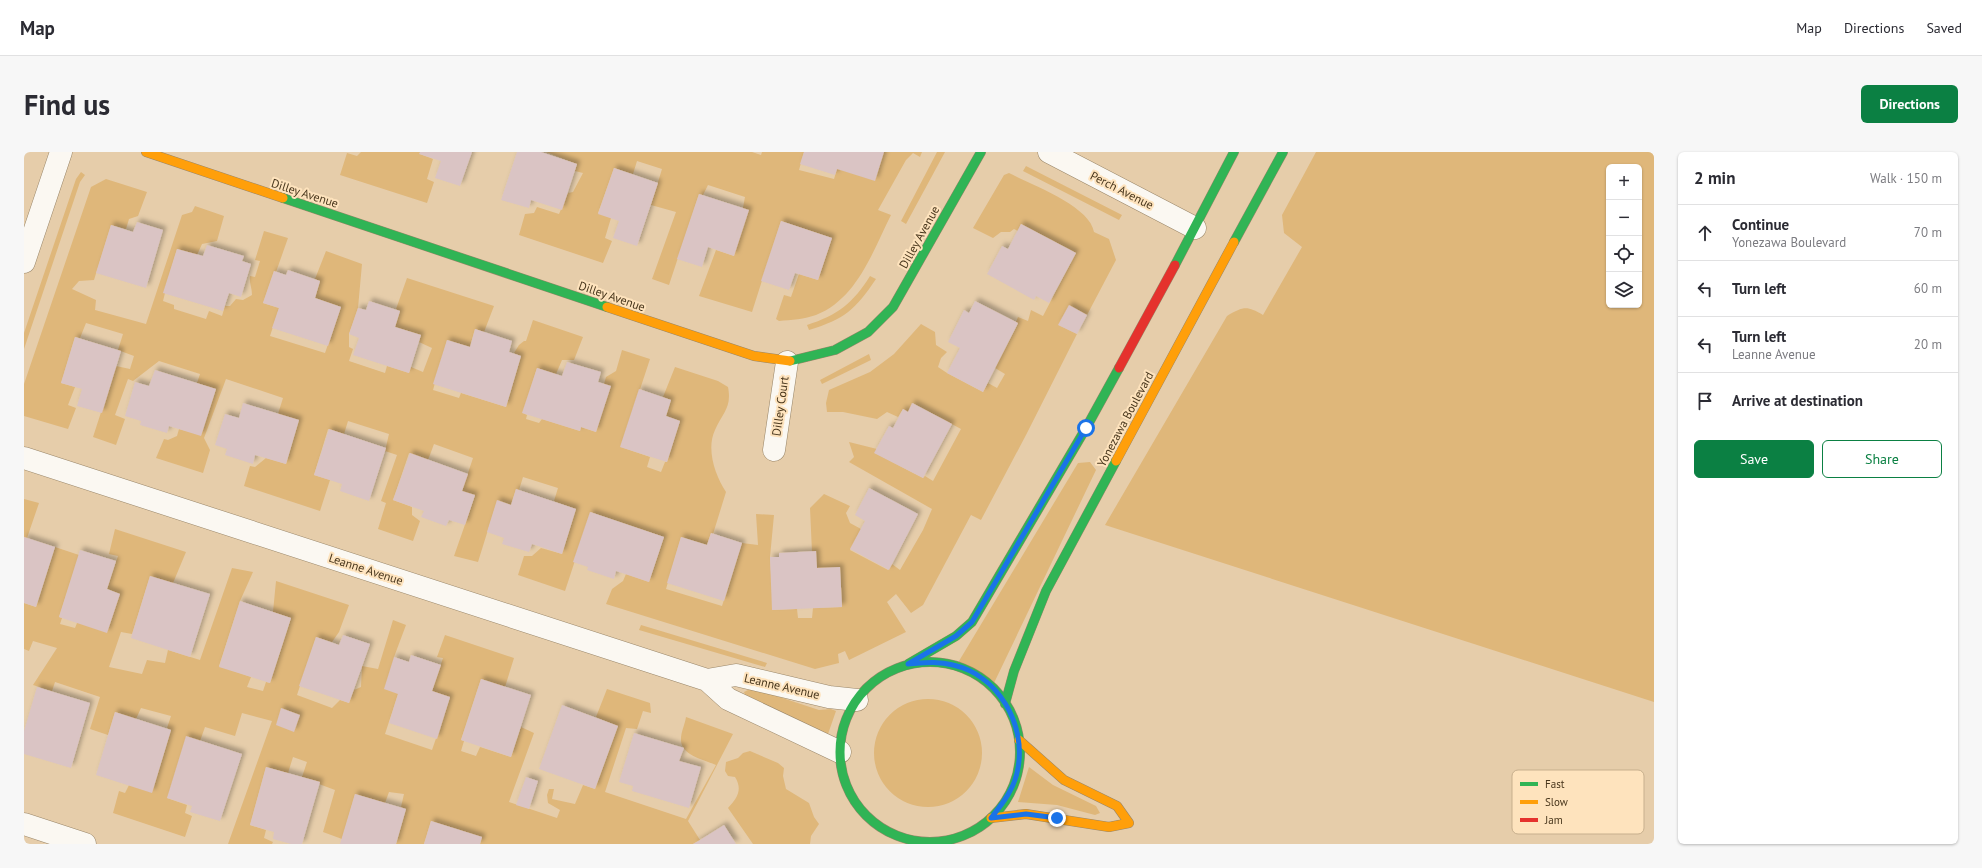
<!DOCTYPE html>
<html lang="en">
<head>
<meta charset="utf-8">
<style>
	body { margin:0; font-family:"PT Sans",sans-serif; background:#f7f7f7; color:#2b2b33 }
	.controls { position:absolute; right:12px; top:12px; display:grid; overflow:hidden; border-radius:6px; box-shadow:0 1px 3px #0004 }
	.controls button { width:36px; height:36px; display:grid; place-items:center; padding:0; border:0; border-bottom:1px solid #e1e1e2; background:#fff; color:#2b2b33; font:20px sans-serif }
	.stop { position:absolute; width:12px; height:12px; margin:-9px; border:3px solid #1a73e8; border-radius:50%; background:#fff }
	.stop.end { background:#1a73e8; border-color:#fff; box-shadow:0 1px 4px #0008 }
	.list { margin:0; padding:0; list-style:none }
	h2 { display:flex; justify-content:space-between; align-items:center; height:52px; margin:0; padding:0 16px; font-size:17px }
	h2 small { font-size:13px; font-weight:400; color:#7c7c81 }
	.list li { display:grid; grid-template-columns:26px 1fr auto; gap:12px; align-items:center; box-sizing:border-box; height:56px; padding:0 16px; border-top:1px solid #e1e1e2 }
	.list b { display:block; font-size:15px; white-space:nowrap }
	.list p { margin:0; font-size:13px; white-space:nowrap; color:#7c7c81 }
	.list em { font-size:13px; font-style:normal; color:#7c7c81 }
	.actions { display:flex; gap:8px; padding:12px 16px }
	.actions a { flex:1; padding:9px 0; border:1px solid #0b8043; border-radius:6px; text-align:center; font-size:14px; color:#0b8043 }
	.actions .main { background:#0b8043; color:#fff }
	.icon { flex:none; width:22px; height:22px; fill:none; stroke:currentColor; stroke-width:2; stroke-linecap:round; stroke-linejoin:round }
	.map { position:relative; flex:none; width:1630px; height:692px; overflow:hidden; border-radius:6px }
	header { display:flex; align-items:center; gap:24px; box-sizing:border-box; height:56px; padding:0 20px; background:#fff; border-bottom:1px solid #e1e1e2 }
	header strong { font-size:19px }
	nav { display:flex; gap:22px; margin-inline-start:auto; font-size:14px }
	.intro { display:flex; align-items:center; justify-content:space-between; box-sizing:border-box; height:96px; padding:0 24px }
	h1 { margin:0; font-size:28px }
	.button { padding:10px 18px; border-radius:6px; background:#0b8043; color:#fff; font-size:14px; font-weight:700 }
	main { display:flex; gap:24px; padding:0 24px }
	aside { flex:1; background:#fff; border-radius:6px; box-shadow:0 1px 3px #0004 }
	.map>svg:first-child { display:block }
	.green { fill:#dfb77a; fill-rule:evenodd }
	.building { fill:#dac4c4; filter:url(#shadow) }
	.lines { fill:none; stroke-linecap:round; stroke-linejoin:round }
	.street-casing { stroke:#998669; stroke-width:23 }
	.fast-casing { stroke:#998669; stroke-width:10 }
	.slow-casing { stroke:#998669; stroke-width:10 }
	.jam-casing { stroke:#998669; stroke-width:10 }
	.street { stroke:#fbf8f2; stroke-width:22 }
	.fast { stroke:#30b455; stroke-width:9 }
	.slow { stroke:#ff9f0a; stroke-width:9 }
	.jam { stroke:#e5322d; stroke-width:9 }
	.route { stroke:#1a73e8; stroke-width:5 }
	.labels { text-anchor:middle; dominant-baseline:central; stroke-width:4; stroke-linejoin:round; paint-order:stroke }
	.street-label { font-size:12px; fill:#48361c; stroke:#fee3bd }
	.key { fill:#fee3bd; stroke:#c7af8d; stroke-width:1 }
	.key-label { font-size:11px; fill:#48361c }
</style>
</head>
<body>
<header>
<strong>Map</strong>
<nav><a>Map</a><a>Directions</a><a>Saved</a></nav>
</header>
<div class="intro"><h1>Find us</h1><a class="button">Directions</a></div>
<main>
<div class="map">
<svg width="1630" height="692" viewBox="0 0 1630 692">
	<defs>
		<filter id="shadow"><feDropShadow dx="3.5" dy="-3.5" stdDeviation="2" flood-color="#0004"/></filter>
	</defs>
	<rect width="100%" height="100%" fill="#e6cdaa"/>
	<path class="green" d="M337,0H396V2L409,7L403,27L410,30L403,51L316,23L323,1L333,4Z
		M522,0H728L737,3L738,0H780L775,18L810,27L813,17L860,0H898L896,5L889,1L882,8L854,58L867,63C849,99 833,147 792,163C781,167 767,168 755,169L752,167L760,143L767,145L775,122L794,128L808,86L757,69L728,160L675,144L692,98L710,104L721,45L684,33L679,43L675,42L645,133L628,127L652,60L627,53L638,17L613,9L609,22L590,16L574,61L587,66L581,86L588,89L579,111L495,83L501,62L510,61L513,55L535,62L544,41L549,40L559,21L551,19L553,12Z
		M913,0H921L882,72L877,69Z
		M1292,0H1630V550L1081,373L1203,164C1220,154 1223,154 1239,163L1278,95L1260,81L1258,63ZM1585,15H1615V153H1585Z
		M1002,14L1098,63L1095,68L999,19Z
		M57,20L61,23L56,30L0,197V181L52,27Z
		M985,21C1008,33 1066,54 1070,80L1085,87L1092,108L1063,163L1045,154L1035,173L1053,182L1002,283L957,368L947,363L899,453L887,461L872,442L863,450L882,480L825,508L821,499L814,502L815,511L791,517L582,452L588,437L599,429L602,422L625,430L640,385L567,360L541,439L494,423L500,404H508L517,396L538,402L552,357L530,349L534,336L499,325L495,338L492,337L487,353L473,349L454,410L430,404L451,344L438,339L449,306L410,292L404,308L385,301L369,348L388,355V363L396,369L389,389L354,377L362,351L357,349L373,303L361,299L365,282L324,269L320,282L304,277L290,323L306,328L296,359L220,334L226,314L231,315L242,306L262,312L275,268L254,262L259,246L202,227L180,286L186,298L179,321L132,306L140,287L144,288L153,284L155,277L177,283L192,237L173,231L176,222L135,209L109,229L104,227L91,263L101,267L92,293L69,285L92,214L106,217L110,204L94,198L99,182L62,171L56,186L51,185L37,231L51,235L44,253L52,256L44,277L0,264V232L67,35L82,27L123,40L114,64L105,67L102,77L87,73L70,128L55,129L48,137L72,148L71,158L122,172L158,63L168,60L171,54L200,64L193,89L178,92L173,103L153,97L140,140L141,141L139,149L150,153V157L182,167L185,159L198,164L201,154H206L212,147L219,148L228,143C228,136 225,130 226,124L231,125L236,109L231,108L240,79L264,86L252,120L250,119L239,151L255,156L246,184L301,201L317,155L291,146L296,129L291,127L302,99L338,112L334,156L325,182V195L329,197L325,209L361,221L363,214L385,221L387,215L399,220L408,196L395,190L397,183L371,175L376,159L372,157L383,126L470,154L460,180L451,177L446,195L423,188L409,238L435,246L437,241L482,255L497,204L490,201L495,193L500,189H502L509,168L559,185L550,208H538L532,222L513,216L499,261L503,263L502,267L515,271L518,267L556,279L557,275L572,280L586,234L580,232L582,225L592,219L598,198L626,207L597,295L626,305L623,315L637,320L641,310H643L656,269L642,264L647,248L639,245L651,215L694,229L704,235C708,256 699,260 691,278C682,297 691,323 702,340L689,382L687,381L683,393L657,385L642,437L698,454L718,391L734,393L732,362L750,363L746,405L749,458L773,457L774,466H788L789,456L818,455L816,416H793L788,400L786,356L800,342L826,354L822,361L826,371L837,377L826,398L864,418L868,412L876,418L899,378L908,357L825,310L830,305L825,290L853,297L851,301L899,326L901,324L909,329L937,277L889,251L884,260L879,257L874,265L863,260L853,267L819,260H803L802,251L805,238L846,220L870,202L897,172L911,180L912,193L923,200L917,206L914,215L923,221L959,240L964,231L973,236L981,222L971,216L994,172L992,170L994,165L1004,169L1007,158L1019,164L1052,101L997,72L994,79L990,77L986,80H977L969,86L949,76L980,23Z
		M846,124L852,127C831,158 821,167 785,178L783,173C814,163 829,151 846,124Z
		M845,202L847,208L798,232L796,228Z
		M1066,310L1072,318L970,531L932,514L1054,311Z
		M0,347L15,351L3,386L0,385Z
		M91,377L162,400L149,431L126,424L108,482L97,480L85,515L118,522L123,508L141,511L144,498L176,508L208,416L229,420L216,449L195,514L227,525L223,535L239,539L242,530L246,531L267,466L249,460L252,429L325,453L315,480L308,490L292,485L273,543L308,556L316,548L325,551L330,538L337,535L338,514L354,517L369,468L382,473L370,505L374,542L361,582L408,598L426,546L408,539L419,506L413,505L421,483L490,506L481,535L457,527L437,588L440,589L437,599L452,604L456,595L487,605L497,575L510,581L485,650L533,666L536,658L524,651L523,643L525,637H530L528,647L551,652L559,633L571,637L594,574L572,565L583,537L626,551L627,561L619,559L613,577L602,576L581,640L662,667L692,613C681,608 656,603 657,587C657,580 661,572 662,565L709,582L664,669L676,688L669,692H456L458,685L407,669L400,692H372L382,657L377,655L380,642L365,640L361,651L331,642L318,687L299,680L311,638L295,632L296,630L278,625L283,610L269,605L264,621L242,615L226,673L242,678L240,686L249,690L248,692H204L248,569L218,561L211,584L181,575L176,589L143,646L163,653L161,661L168,664L161,685L89,661L95,639L101,641L105,633L128,640L147,578L143,576L147,564L117,556L112,567L91,560L84,583L66,577L76,545L31,530L28,539L9,533L33,496L9,489L5,499L0,497V451L12,455L31,395L55,403L35,465L38,466L36,472L51,476L53,471L96,442L83,437L94,404L85,402Z
		M617,473L743,511L741,515L615,478Z
		M728,536L795,558L807,557L812,559L804,582L722,546L720,540Z
		M850 601a54 54 0 1 1 108 0a54 54 0 1 1-108 0Z
		M726,599L754,611L760,616L759,624L762,637L785,651L790,665L795,672L787,684L786,692H729L704,656C713,646 719,638 711,625L704,624L701,619L702,610L714,606L719,601Z
		M1005,615L1029,633L1072,654L1076,661L1071,663L1033,653L994,650Z"/>
	<path class="building" d="M396,0H448L436,34L411,26L417,9L395,2Z
		M493,0H517L553,12L538,58L507,48L505,56L477,48Z
		M780,0H860L851,29L813,17L811,23L776,12Z
		M590,16L634,31L613,94L589,86L595,69L574,62Z
		M675,42L725,58L710,104L684,95L678,115L653,107Z
		M757,69L808,86L794,128L771,121L765,138L737,129Z
		M113,70L139,78L122,136L72,121L87,73L109,80Z
		M997,72L1052,101L1025,151L1012,144L1010,148L963,122L978,94L984,97Z
		M183,93L220,104L218,109L227,112L217,145L205,141L199,159L139,141L153,97L179,104Z
		M264,118L296,129L291,146L317,155L304,194L248,176L255,156L239,151L250,119L262,123Z
		M345,149L376,159L371,175L397,183L385,221L329,203L335,186L325,182L334,156L342,158Z
		M951,149L994,171L959,240L923,221L936,196L924,190L940,158L945,161Z
		M1045,153L1063,163L1053,182L1034,173Z
		M451,177L488,189L485,200L497,204L482,255L409,232L423,188L446,195Z
		M51,185L97,199L78,261L53,254L58,237L37,231Z
		M543,210L577,220L574,230L587,234L572,280L557,275L556,279L498,261L513,216L538,224Z
		M131,218L192,237L177,284L145,274L143,281L116,273L117,269L101,264L111,230L125,234Z
		M615,237L647,248L642,264L656,269L643,310L596,295Z
		M219,251L275,268L262,312L231,303L229,312L201,303L203,297L191,293L201,262L215,266Z
		M888,251L928,272L899,326L850,301L865,274L869,276L879,257L884,260Z
		M305,277L362,296L345,349L316,339L318,332L290,323Z
		M386,301L444,322L438,339L451,343L441,373L425,368L422,374L397,365L400,359L369,348Z
		M845,336L894,362L865,418L826,397L841,369L831,363Z
		M492,337L552,357L538,402L508,392L505,400L478,392L480,386L463,380L473,348L487,353Z
		M566,360L640,385L625,430L592,419L590,427L563,418L564,415L549,410Z
		M687,381L718,391L700,449L643,431L657,385L683,393Z
		M0,385L31,395L12,455L0,451Z
		M56,398L92,409L83,437L96,442L83,481L35,465Z
		M792,399L793,416L816,415L818,455L748,458L746,405H755V401Z
		M126,424L186,442L166,505L107,486Z
		M216,449L267,466L246,531L195,515Z
		M319,483L346,492L325,551L275,534L292,485L315,493Z
		M387,503L417,513L408,539L426,545L413,587L365,571L374,542L360,537L370,505L385,510Z
		M457,527L507,543L487,605L437,588Z
		M13,535L66,551L47,616L0,602V579Z
		M538,553L594,574L571,637L515,617Z
		M257,556L276,563L270,580L252,573Z
		M91,560L147,578L128,641L72,623Z
		M610,581L660,596L655,609L677,615L665,656L608,639L609,634L595,630Z
		M162,584L218,602L196,669L166,660L168,654L143,646Z
		M242,615L296,630L278,692H267L249,687L250,680L226,673Z
		M502,625L514,629L505,657L492,653Z
		M331,642L382,657L372,692H316Z
		M407,669L458,685L456,692H400Z
		M700,673L712,692H669L676,688Z"/>
	<g class="lines">
		<defs>
			<path id="street" d="M1025,0L1171,76
				M0,110L37,0
				M750,298L763,210
				M0,306L683,528L704,547L816,600
				M683,528L712,523L805,545L833,548
				M0,672L61,692"/>
			<path id="fast" d="M259,46L583,155
				M1210,90L1259,0
				M1151,113L1210,0
				M766,209L811,198L844,180L869,155L957,0
				M816 600a90 90 0 1 1 180 0a90 90 0 1 1-180 0Z
				M884,512L932,484L948,470L1062,276L1095,216
				M981,552L990,519L1022,439L1092,309"/>
			<path id="slow" d="M122,0L259,46
				M583,155L730,204L766,209
				M1092,309L1210,90
				M967,666L1002,662L1085,675L1105,671L1093,654L1040,628L995,588"/>
			<path id="jam" d="M1095,216L1151,113"/>
		</defs>
		<use href="#street" class="street-casing"/>
		<use href="#fast" class="fast-casing"/>
		<use href="#slow" class="slow-casing"/>
		<use href="#jam" class="jam-casing"/>
		<use href="#street" class="street"/>
		<use href="#fast" class="fast"/>
		<use href="#slow" class="slow"/>
		<use href="#jam" class="jam"/>
	</g>
	<g class="lines">
		<path class="route" d="M1033,666L1002,662L967,666C979,651 991,636 994,616C1002,572 974,523 929,513C913,509 899,511 884,512L932,484L948,470L1062,276"/>
	</g>
	<g class="labels">
		<g class="street-label">
			<text transform="translate(1098 38) rotate(27)">Perch Avenue</text>
			<text transform="translate(281 41) rotate(18)">Dilley Avenue</text>
			<text transform="translate(895 85) rotate(-61)">Dilley Avenue</text>
			<text transform="translate(588 144) rotate(19)">Dilley Avenue</text>
			<text transform="translate(756 254) rotate(-82)">Dilley Court</text>
			<text transform="translate(1101 267) rotate(-62)">Yonezawa Boulevard</text>
			<text transform="translate(342 417) rotate(18)">Leanne Avenue</text>
			<text transform="translate(758 534) rotate(13)">Leanne Avenue</text>
		</g>
	</g>
	<rect x="1488" y="618" width="132" height="64" rx="6" class="key"/>
	<rect x="1496" y="630" width="18" height="4" fill="#30b455"/>
	<rect x="1496" y="648" width="18" height="4" fill="#ff9f0a"/>
	<rect x="1496" y="666" width="18" height="4" fill="#e5322d"/>
	<g class="key-label">
		<text x="1521" y="636">Fast</text>
		<text x="1521" y="654">Slow</text>
		<text x="1521" y="672">Jam</text>
	</g>
</svg>
<div class="controls">
<button>+</button>
<button>−</button>
<button><svg class="icon" aria-label="locate" viewBox="0 0 24 24"><circle cx="12" cy="12" r="6"/><path d="M12 2v4M12 18v4M2 12h4M18 12h4"/></svg></button>
<button><svg class="icon" aria-label="layers" viewBox="0 0 24 24"><path d="M12 4l9 5-9 5-9-5zM3 14l9 5 9-5"/></svg></button>
</div>
<div class="stop" style="left:1062px;top:276px"></div>
<div class="stop end" style="left:1033px;top:666px"></div>
</div>
<aside>
<h2>2 min<small>Walk · 150 m</small></h2>
<ul class="list">
<li><svg class="icon" aria-label="ahead" viewBox="0 0 24 24"><path d="M12 20V5M6 11l6-6 6 6"/></svg><div><b>Continue</b><p>Yonezawa Boulevard</p></div><em>70 m</em></li>
<li><svg class="icon" aria-label="left" viewBox="0 0 24 24"><path d="M17 20v-9H6M10 6l-5 5 5 5"/></svg><div><b>Turn left</b></div><em>60 m</em></li>
<li><svg class="icon" aria-label="left" viewBox="0 0 24 24"><path d="M17 20v-9H6M10 6l-5 5 5 5"/></svg><div><b>Turn left</b><p>Leanne Avenue</p></div><em>20 m</em></li>
<li><svg class="icon" aria-label="arrive" viewBox="0 0 24 24"><path d="M6 21V4h12l-3 4 3 4H6"/></svg><div><b>Arrive at destination</b></div></li>
</ul>
<div class="actions"><a class="main">Save</a><a>Share</a></div>
</aside>
</main>
</body>
</html>
